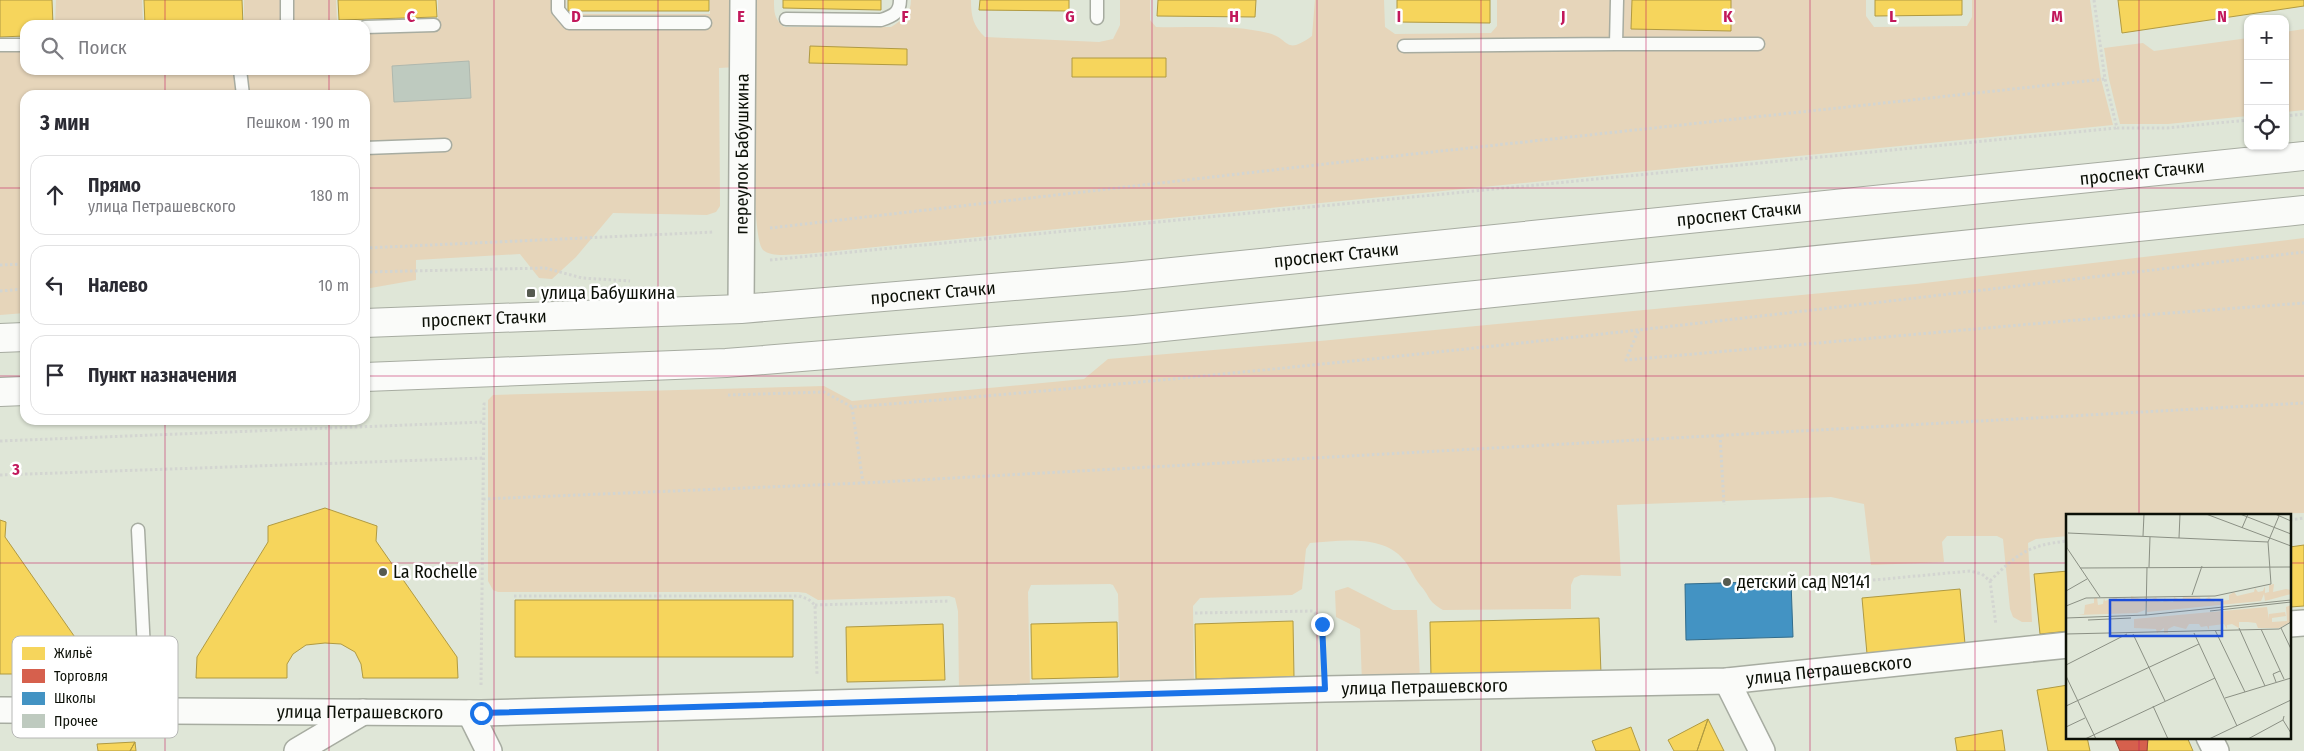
<!DOCTYPE html>
<html lang="ru">
<head>
<meta charset="utf-8">
<style>
	body { margin:0; font-family:"Fira Sans Condensed",sans-serif; background:#f2f2f3; color:#2b2b33 }
	.controls { position:absolute; right:15px; top:15px; display:grid; overflow:hidden; border-radius:10px; box-shadow:0 1px 4px #0004 }
	.controls button { width:45px; height:45px; display:grid; place-items:center; padding:0; border:0; border-bottom:1px solid #e1e1e2; background:#fff; color:#2b2b33; font:25px sans-serif }
	.stop { position:absolute; width:15px; height:15px; margin:-11px; border:4px solid #1a73e8; border-radius:50%; background:#fff }
	.stop.end { background:#1a73e8; border-color:#fff; box-shadow:0 1px 5px #0008 }
	.list { margin:0; padding:0; list-style:none }
	h2 { display:flex; justify-content:space-between; align-items:center; height:65px; margin:0; padding:0 20px; font-size:21px }
	h2 small { font-size:16px; font-weight:400; color:#7c7c81 }
	.list li { display:grid; grid-template-columns:32px 1fr auto; gap:15px; align-items:center; box-sizing:border-box; height:80px; margin:0 10px 10px; padding:0 10px; border:1px solid #e1e1e2; border-radius:15px }
	.list b { display:block; font-size:19px; white-space:nowrap }
	.list p { margin:0; font-size:16px; white-space:nowrap; color:#7c7c81 }
	.list em { font-size:16px; font-style:normal; color:#7c7c81 }
	.icon { flex:none; width:28px; height:28px; fill:none; stroke:currentColor; stroke-width:2; stroke-linecap:round; stroke-linejoin:round }
	.map { position:relative; flex:none; width:2304px; height:751px; overflow:hidden }
	.search { position:absolute; background:#fff; box-shadow:0 1px 4px #0004; left:20px; top:20px; width:350px; height:55px; display:flex; align-items:center; gap:12px; box-sizing:border-box; padding:0 18px; border-radius:15px; color:#7c7c81; font-size:19px }
	.panel { position:absolute; background:#fff; box-shadow:0 1px 4px #0004; left:20px; top:90px; width:350px; height:335px; border-radius:15px }
	.map>svg:first-child { display:block }
	.green { fill:#e6d5ba }
	.homes { fill:#f6d55c; stroke:#b09a42 }
	.shops { fill:#d6604d; stroke:#994838 }
	.schools { fill:#4393c3; stroke:#326c8b }
	.building { fill:#becabf; stroke:#afb8ae }
	.lines { fill:none; stroke-linecap:round; stroke-linejoin:round }
	.service-casing { stroke:#a7aca1; stroke-width:15 }
	.minor-casing { stroke:#a7aca1; stroke-width:28 }
	.primary-casing { stroke:#a7aca1; stroke-width:30 }
	.path { stroke:#d3d5d1; stroke-width:3; stroke-dasharray:2.5 2.5; stroke-linecap:butt }
	.service { stroke:#fafbf9; stroke-width:12 }
	.minor { stroke:#fafbf9; stroke-width:25 }
	.primary { stroke:#fafbf9; stroke-width:28 }
	.route { stroke:#1a73e8; stroke-width:6 }
	.grid { fill:none; stroke:#c2185b; stroke-width:1; stroke-opacity:0.55 }
	.poi-dot { fill:#565b50; stroke:#fff; stroke-width:2 }
	.labels { text-anchor:middle; dominant-baseline:central; stroke-width:5; stroke-linejoin:round; paint-order:stroke }
	.street-label { font-size:18px; fill:#0c1007; stroke:#fff }
	.poi-label { font-size:18px; fill:#0c1007; stroke:#fff; text-anchor:start }
	.inset-road { fill:none; stroke:#8b9084; stroke-width:1 }
	.view { fill:#1d4ed8; fill-opacity:0.15; stroke:#1d4ed8; stroke-width:2.5 }
	.inset-edge { fill:none; stroke:#0c1007; stroke-width:2.5 }
	.key { fill:#fff; stroke:#b6b7b5; stroke-width:1 }
	.key-label { font-size:14px; fill:#0c1007 }
	.grid-label { font-size:16px; text-anchor:middle; font-weight:bold; fill:#c2185b; stroke:#fff; stroke-width:5; stroke-linejoin:round; paint-order:stroke }
</style>
</head>
<body>
<div class="map">
<svg width="2304" height="751" viewBox="0 0 2304 751">
	<rect width="100%" height="100%" fill="#dfe6d7"/>
	<path class="green" d="M56,0H142L143,25H55Z
		M244,0H336L337,21L438,20V0H566V14H710V0H741L737,67L719,68L720,206L716,212L707,215L613,213L576,257L552,279L539,278L520,254L416,260V280L365,289V95H25V313L0,315V39H25V70H365V25H244Z
		M757,0H774C774,12 774,19 784,27H891C902,20 911,14 911,0H971C971,16 973,26 985,37L1099,42L1113,39L1120,25V0H1150V20L1156,27C1193,28 1232,24 1268,33C1291,39 1284,56 1312,36L1315,0H1384L1385,27L1395,34L1491,33L1497,26V0H1866V16L1874,27L1967,26L1972,17V0H2090L2101,79L2113,125L804,254C793,254 772,258 763,250C748,235 756,34 757,0Z
		M2304,29V110L2285,112V32Z
		M2248,38V116L2168,124H2120L2109,79L2104,48L2143,43L2154,51Z
		M2304,238V513L2068,515V536L2036,539L2028,543L2032,622H2022L2013,617L2010,609L2003,539L1997,536H1947L1942,542L1944,562L1871,565L1864,504L1831,497L1617,505L1621,576L1581,575L1574,578L1571,585V609L1443,610C1426,600 1431,597 1420,585C1413,577 1410,566 1403,559C1382,534 1339,541 1310,543L1306,549L1302,589L1292,595L1200,598L1193,606L1194,685L1120,687L1118,594L1113,585L1110,584L1031,585L1028,592L1030,691L959,692L958,611L955,598L949,596L818,600L806,593L798,592H498L493,590L488,581V400L493,395L824,386L852,401L1084,379L1108,359L1320,341L1916,284Z
		M1348,587L1393,610H1417L1420,681L1362,683L1360,629L1336,617L1335,591Z"/>
	<path class="homes" d="M0,0H52L53,25H25V36L0,37Z
		M144,0H242L243,25H145Z
		M338,0H436L437,17L339,20Z
		M568,0H709V11H568Z
		M783,0H881V10L783,8Z
		M980,0H1069V11L979,10Z
		M1158,0H1256L1255,17L1157,16Z
		M1397,0H1490V23L1397,22Z
		M1632,0H1731V31L1631,29Z
		M1875,0H1962V15L1875,16Z
		M2118,0H2304V6L2122,33Z
		M810,46L907,49V65L809,63Z
		M1072,58H1166V77H1072Z
		M325,508L377,526L376,541L457,657L458,678H363L361,664L355,652L341,644L325,643L306,645L293,654L287,664V678H196L197,657L268,542V526Z
		M0,520L6,522L5,537L86,653L87,674H0Z
		M2304,545V606L2290,607V547Z
		M2068,571V631L2040,634L2034,574Z
		M1960,589L1965,644L1867,654L1862,598Z
		M515,600H793V657H515Z
		M1599,618L1601,674L1431,678L1430,622Z
		M1293,621L1294,677L1196,679L1195,624Z
		M1117,622L1118,677L1032,679L1031,624Z
		M943,624L945,680L847,682L846,627Z
		M2068,685V737H2087L2090,751H2048L2037,690Z
		M1708,719L1697,751H1674L1668,740Z
		M1708,719L1724,751H1697Z
		M1631,727L1640,751H1596L1592,741Z
		M2002,730L2005,751H1957L1955,738Z
		M2148,737H2187L2193,751H2147Z
		M135,742L130,751H98L97,744Z
		M135,742L136,751H130Z"/>
	<path class="shops" d="M2114,737H2148L2147,751H2120Z"/>
	<path class="schools" d="M1791,581L1793,637L1686,640L1685,584Z"/>
	<path class="building" d="M469,61L471,98L394,102L392,66Z
		M23,125H25V152H24Z"/>
	<g class="lines">
		<defs>
			<path id="service" d="M558,0V10L569,23H705
				M1617,0L1616,44H1758
				M1097,18V0
				M786,19L881,20C893,16 900,13 900,0
				M287,25V0
				M365,27L434,25
				M0,45H25
				M1404,46L1616,44
				M240,70L243,95
				M365,148L445,145
				M138,530L147,710"/>
			<g id="minor">
				<path id="s1" d="M741,309L743,0"/>
				<path d="M2290,624L2304,623"/>
				<path d="M1727,681L1762,751"/>
				<path id="s2" d="M0,710L481,713L1325,689L1727,681L2068,645"/>
				<path d="M470,713L489,751"/>
				<path d="M2209,737L2216,751"/>
				<path d="M297,751L363,712"/>
			</g>
			<g id="primary">
				<path id="s3" d="M365,323L741,309L1123,277L2304,156"/>
				<path d="M0,338L25,337"/>
				<path d="M365,377L726,363L1134,330L2304,210"/>
				<path d="M0,392L25,391"/>
			</g>
		</defs>
		<use href="#service" class="service-casing"/>
		<use href="#minor" class="minor-casing"/>
		<use href="#primary" class="primary-casing"/>
		<path class="path" d="M2094,0L2105,79L2117,128H2167L2248,120
			M2285,116L2304,114
			M770,228L1386,157L2105,79
			M365,248L714,232
			M770,260L2117,128
			M0,265L25,264
			M365,272L545,268L582,278L630,281
			M0,291L25,289
			M1638,331L1626,360L2077,320L2304,303
			M728,395L824,392L852,407C1337,369 1821,309 2304,252
			M852,407L863,483
			M1720,435L1724,505
			M0,441L484,422
			M0,475L484,458
			M483,499L863,483L2304,403
			M2290,520L2304,518
			M1863,581L1970,571L1982,574L1990,581L1996,625
			M1990,581C2017,554 2028,545 2068,541
			M514,596H799L808,599L815,605L817,675
			M815,605L950,601
			M1195,613L1313,611C1327,623 1323,644 1324,661
			M481,685L484,404H486"/>
		<use href="#service" class="service"/>
		<use href="#minor" class="minor"/>
		<use href="#primary" class="primary"/>
	</g>
	<g class="lines">
		<path class="route" d="M481,713L1325,689L1322,624"/>
	</g>
	<path class="grid" d="M165,0V25M329,0V25M494,0V751M658,0V751M823,0V751M987,0V751M1152,0V751M1317,0V751M1481,0V751M1646,0V751M1810,0V751M1975,0V751M2139,0V515M165,70V95M329,70V95M0,188H25M365,188H2304M0,376H25M365,376H2304M165,420V751M329,420V751M0,563H2068M2290,563H2304M2139,737V751"/>
	<g class="poi-dot">
		<rect x="526" y="288" width="10" height="10" rx="2.5"/>
		<circle cx="383" cy="572" r="5"/>
		<circle cx="1727" cy="582" r="5"/>
	</g>
	<g class="labels">
		<g class="street-label">
			<text stroke="none"><textPath href="#s1" startOffset="155">переулок Бабушкина</textPath></text>
			<text stroke="none"><textPath href="#s3" startOffset="1784">проспект Стачки</textPath></text>
			<text stroke="none"><textPath href="#s3" startOffset="1379">проспект Стачки</textPath></text>
			<text stroke="none"><textPath href="#s3" startOffset="974">проспект Стачки</textPath></text>
			<text stroke="none"><textPath href="#s3" startOffset="569">проспект Стачки</textPath></text>
			<text stroke="none"><textPath href="#s3" startOffset="119">проспект Стачки</textPath></text>
			<text stroke="none"><textPath href="#s2" startOffset="1830">улица Петрашевского</textPath></text>
			<text stroke="none"><textPath href="#s2" startOffset="1425">улица Петрашевского</textPath></text>
			<text stroke="none"><textPath href="#s2" startOffset="360">улица Петрашевского</textPath></text>
		</g>
		<g class="poi-label">
			<text x="541" y="293">улица Бабушкина</text>
			<text x="393" y="572">La Rochelle</text>
			<text x="1737" y="582">детский сад №141</text>
		</g>
	</g>
	<g transform="translate(2066 514)">
		<rect width="225" height="225" fill="#dfe6d7"/>
		<path d="M208,70L207,78L220,75L225,76V80L199,87L198,80L195,87L81,98L80,88L79,96L71,99L12,101L18,100L19,91L28,89V84H31L32,91L37,90L38,84L39,87L51,83V87H55L59,83L60,87H65V82L78,86L79,82L82,87L90,83L92,87L97,88L99,83L100,87L107,88L108,83L116,87L117,83L124,82L134,83L135,87L143,83L149,88L163,86V81L168,78L171,82L188,78L189,74L192,78L197,77L199,72V79L203,78V71ZM225,91V108L213,114H192L190,109L182,108H173V114L166,110L161,111V115L158,110L143,112V116L141,112L135,113L133,110H123L120,115L108,112L102,115V119H98V114L91,119L90,115L68,114V105L190,94L201,93L203,105V100L219,98L220,102L206,104V108L221,107L220,93Z" fill="#e6d5ba"/>
		<path class="inset-road" d="M140,0L225,32M174,0L225,20M209,0L225,7M0,1L1,34M176,14L182,0M2,19L202,28L213,2M77,22L78,0M113,24L114,0M1,34L34,83M83,53L84,23M14,54L225,53M0,77L21,65M126,81L136,52M0,92L20,84L149,82L205,70L202,28M144,97L225,88M80,101L81,53M0,104L80,101L225,86M22,106L65,104M173,114L199,172M215,114L225,135M195,115L218,165M149,116L179,178M128,119L171,212M0,120L213,115L225,108M67,120L99,187M0,151L61,120M0,162L30,225M210,168L207,160L214,157M159,184L225,164M0,192L133,130M87,192L102,225M217,206L225,219M0,213L19,204M19,225L149,164M143,225L225,186M182,225L217,206L218,202"/>
		<path class="view" d="M44,86H156V122H44Z"/>
		<rect width="225" height="225" class="inset-edge"/>
	</g>
	<rect x="12" y="636" width="166" height="102" rx="8" class="key"/>
	<rect x="22" y="647" width="23" height="13" fill="#f6d55c"/>
	<rect x="22" y="669" width="23" height="14" fill="#d6604d"/>
	<rect x="22" y="692" width="23" height="13" fill="#4393c3"/>
	<rect x="22" y="714" width="23" height="14" fill="#becabf"/>
	<g class="key-label">
		<text x="54" y="658">Жильё</text>
		<text x="54" y="681">Торговля</text>
		<text x="54" y="703">Школы</text>
		<text x="54" y="726">Прочее</text>
	</g>
	<g class="grid-label">
		<text x="411" y="22">C</text>
		<text x="576" y="22">D</text>
		<text x="741" y="22">E</text>
		<text x="905" y="22">F</text>
		<text x="1070" y="22">G</text>
		<text x="1234" y="22">H</text>
		<text x="1399" y="22">I</text>
		<text x="1563" y="22">J</text>
		<text x="1728" y="22">K</text>
		<text x="1893" y="22">L</text>
		<text x="2057" y="22">M</text>
		<text x="2222" y="22">N</text>
		<text x="16" y="475">3</text>
	</g>
</svg>
<div class="controls">
<button>+</button>
<button>−</button>
<button><svg class="icon" aria-label="locate" viewBox="0 0 24 24"><circle cx="12" cy="12" r="6"/><path d="M12 2v4M12 18v4M2 12h4M18 12h4"/></svg></button>
</div>
<div class="stop" style="left:481px;top:713px"></div>
<div class="stop end" style="left:1322px;top:624px"></div>
<div class="search"><svg class="icon" aria-label="search" viewBox="0 0 24 24"><circle cx="10" cy="10" r="6"/><path d="M15 15l6 6"/></svg>Поиск</div>
<section class="panel">
<h2>3 мин<small>Пешком · 190 m</small></h2>
<ul class="list">
<li><svg class="icon" aria-label="ahead" viewBox="0 0 24 24"><path d="M12 20V5M6 11l6-6 6 6"/></svg><div><b>Прямо</b><p>улица Петрашевского</p></div><em>180 m</em></li>
<li><svg class="icon" aria-label="left" viewBox="0 0 24 24"><path d="M17 20v-9H6M10 6l-5 5 5 5"/></svg><div><b>Налево</b></div><em>10 m</em></li>
<li><svg class="icon" aria-label="arrive" viewBox="0 0 24 24"><path d="M6 21V4h12l-3 4 3 4H6"/></svg><div><b>Пункт назначения</b></div></li>
</ul>
</section>
</div>
</body>
</html>
